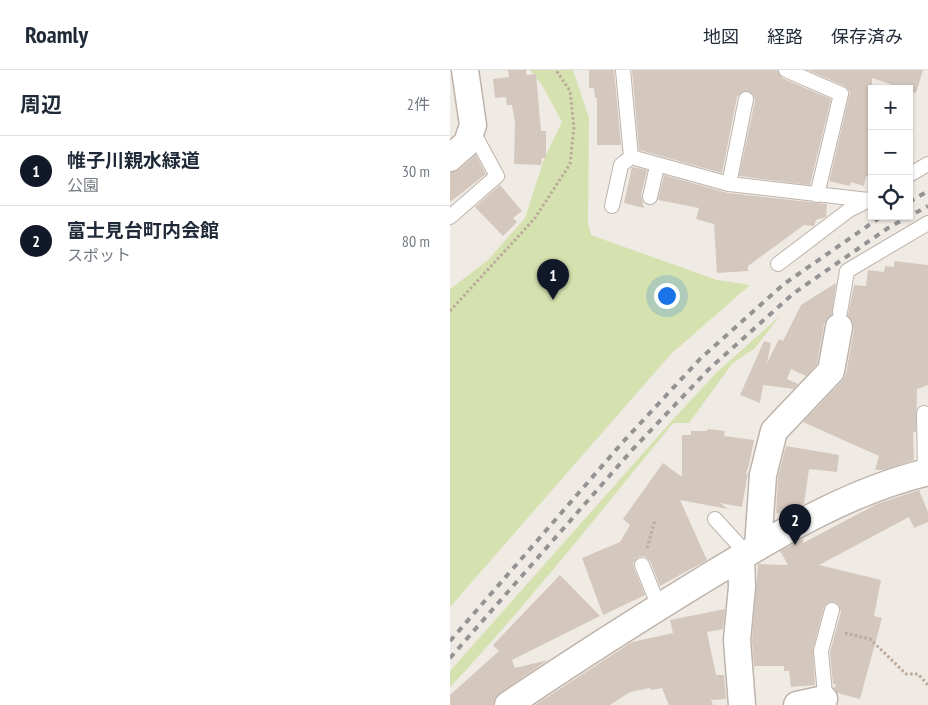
<!DOCTYPE html>
<html lang="ja">
<head>
<meta charset="utf-8">
<style>
	body { margin:0; font-family:"PT Sans Narrow","Noto Sans JP",sans-serif; background:#f6f6f7; color:#1f2937 }
	.controls { position:absolute; right:15px; top:15px; display:grid; overflow:hidden; border-radius:0px; box-shadow:0 1px 4px #0004 }
	.controls button { width:45px; height:45px; display:grid; place-items:center; padding:0; border:0; border-bottom:1px solid #e0e1e3; background:#fff; color:#1f2937; font:25px sans-serif }
	.you { position:absolute; left:216px; top:225px; width:18px; height:18px; margin:-12px; border:4px solid #fff; border-radius:50%; background:#1a73e8; box-shadow:0 0 0 8px #1a73e833 }
	.badge { display:grid; place-items:center; width:32px; height:32px; border-radius:50%; background:#111827; color:#fff; font-size:16px; font-weight:700 }
	.pin { position:absolute; translate:-50% -41px; filter:drop-shadow(0 1px 2px #0008) }
	.pin::after { content:''; position:absolute; top:26px; width:18px; height:15px; background:inherit; clip-path:polygon(0 0,100% 0,50% 100%) }
	.list { margin:0; padding:0; list-style:none }
	h2 { display:flex; justify-content:space-between; align-items:center; height:65px; margin:0; padding:0 20px; font-size:21px }
	h2 small { font-size:16px; font-weight:400; color:#747a83 }
	.list li { display:grid; grid-template-columns:32px 1fr auto; gap:15px; align-items:center; box-sizing:border-box; height:70px; padding:0 20px; border-top:1px solid #e0e1e3 }
	.list b { display:block; font-size:19px; white-space:nowrap }
	.list p { margin:0; font-size:16px; white-space:nowrap; color:#747a83 }
	.list em { font-size:16px; font-style:normal; color:#747a83 }
	.icon { flex:none; width:28px; height:28px; fill:none; stroke:currentColor; stroke-width:2; stroke-linecap:round; stroke-linejoin:round }
	.map { position:relative; flex:none; width:478px; height:635px; overflow:hidden }
	header { display:flex; align-items:center; gap:30px; box-sizing:border-box; height:70px; padding:0 25px; background:#fff; border-bottom:1px solid #e0e1e3 }
	header strong { font-size:24px }
	nav { display:flex; gap:28px; margin-inline-start:auto; font-size:18px }
	main { display:flex }
	aside { flex:1; background:#fff }
	.map>svg:first-child { display:block }
	.green { fill:#d5e2af }
	.building { fill:#d4c7bd }
	.lines { fill:none; stroke-linecap:round; stroke-linejoin:round }
	.service-casing { stroke:#beb3aa; stroke-width:16 }
	.minor-casing { stroke:#beb3aa; stroke-width:29 }
	.path { stroke:#bba99a; stroke-width:3; stroke-dasharray:2.5 2.5; stroke-linecap:butt }
	.service { stroke:#fff; stroke-width:14 }
	.minor { stroke:#fff; stroke-width:26 }
	.rail { stroke:#939393; stroke-width:4; stroke-dasharray:6 6; stroke-linecap:butt }
</style>
</head>
<body>
<header>
<strong>Roamly</strong>
<nav><a>地図</a><a>経路</a><a>保存済み</a></nav>
</header>
<main>
<aside>
<h2>周辺<small>2件</small></h2>
<ul class="list">
<li><span class="badge">1</span><div><b>帷子川親水緑道</b><p>公園</p></div><em>30 m</em></li>
<li><span class="badge">2</span><div><b>富士見台町内会館</b><p>スポット</p></div><em>80 m</em></li>
</ul>
</aside>
<div class="map">
<svg width="478" height="635" viewBox="0 0 478 635">
	<rect width="100%" height="100%" fill="#f0eae4"/>
	<path class="green" d="M80,0H123L139,48L138,154L141,165L267,210L300,215L221,284L0,537V219L38,190L75,148L94,89L112,52L92,15Z
		M330,246L305,278L282,294L239,353H223C150,442 79,533 0,617V601L227,345L267,302Z"/>
	<path class="building" d="M58,0H76V5L86,4L91,61H96V88H92L91,95L64,94L65,53L62,35H57L56,27L45,28L43,9L59,7Z
		M139,0H164L171,75H147V28H145L144,18H139Z
		M182,0H327L332,8L381,29L360,115L289,106L305,31L304,26L298,21H293L287,27L272,103L189,80Z
		M358,0H473L466,23L422,8V108L416,106L414,116L401,112L400,116L379,111L378,117L400,22L394,16Z
		M26,85L36,104L0,132V103L10,99Z
		M182,97L197,100L191,125L194,138L174,133Z
		M214,105L278,123L377,134L376,147L366,150L364,156L354,155L298,196V201L267,203L264,154L246,149L249,138L208,130Z
		M50,115L72,141L63,148L67,152L53,166L25,137Z
		M444,191L478,195V315L467,319L466,362H463L464,390L433,400H425L429,386L353,352L392,311L396,304L404,260L403,252L398,245L404,215L416,216L418,200L434,202L435,196L444,197Z
		M386,213L382,244L374,254L367,294L356,306L341,299L337,309L348,314L344,319L313,315L310,333L290,325L314,271L321,273L317,293L329,269L333,271L351,235Z
		M258,359L275,361L274,366L304,370L299,395L295,405L298,402L292,437L270,433L278,439L230,430L257,490L210,516L200,491L194,486L188,487L183,493L184,498L195,525L153,545L132,488L170,472L180,455L173,449L213,393L232,407V365H241V361H257Z
		M336,376L389,385L387,402L359,399L354,434L336,443H326L328,407Z
		M469,420L478,442V452L464,458L459,447L369,495L431,510L424,546L432,548L410,629L387,623L384,618L386,614H383L380,582L391,542L388,534L385,532H379L374,537L363,579L365,615L341,617L339,601H334V596H304L302,570L308,494L338,495L330,481L353,469V473L427,434Z
		M110,505L150,546L62,590L65,598L98,590L50,623L45,628L43,635H0V625L49,581L43,575Z
		M275,539L273,559L257,562L266,605H274L276,629L261,630L263,635H219L212,618L201,620L200,618L180,622L160,635H85L182,572L223,563L220,550Z"/>
	<g class="lines">
		<defs>
			<path id="service" d="M173,0L181,87L279,114L418,130L422,128
				M336,0L391,24L367,125
				M459,105L478,94
				M279,114L296,29
				M200,127L207,96
				M162,136L171,95L181,87
				M0,147L47,106L22,60
				M328,194L399,140L417,131
				M390,242L397,201L478,153
				M474,343L475,403
				M265,449L296,483
				M192,495L209,537
				M376,635L371,581L382,540"/>
			<path id="minor" d="M0,88L17,73L23,55L15,0
				M308,477L313,405L324,361L381,301L389,257
				M291,487L292,517L287,570L292,635
				M58,635C123,591 189,549 256,508C325,466 398,421 478,402
				M347,635L374,629"/>
		</defs>
		<use href="#service" class="service-casing"/>
		<use href="#minor" class="minor-casing"/>
		<path class="path" d="M0,241L85,148L120,94L124,57L120,21L106,0
			M197,478L205,450
			M395,563L420,569L456,604H468L478,615"/>
		<use href="#service" class="service"/>
		<use href="#minor" class="minor"/>
		<path class="rail" d="M459,132L478,121
			M0,571L172,373L250,289L334,214L432,146
			M0,588L183,379L259,299L344,223L438,158L478,136"/>
	</g>
</svg>
<div class="controls">
<button>+</button>
<button>−</button>
<button><svg class="icon" aria-label="locate" viewBox="0 0 24 24"><circle cx="12" cy="12" r="6"/><path d="M12 2v4M12 18v4M2 12h4M18 12h4"/></svg></button>
</div>
<div class="you"></div>
<div class="pin badge" style="left:103px;top:230px">1</div>
<div class="pin badge" style="left:345px;top:475px">2</div>
</div>
</main>
</body>
</html>
